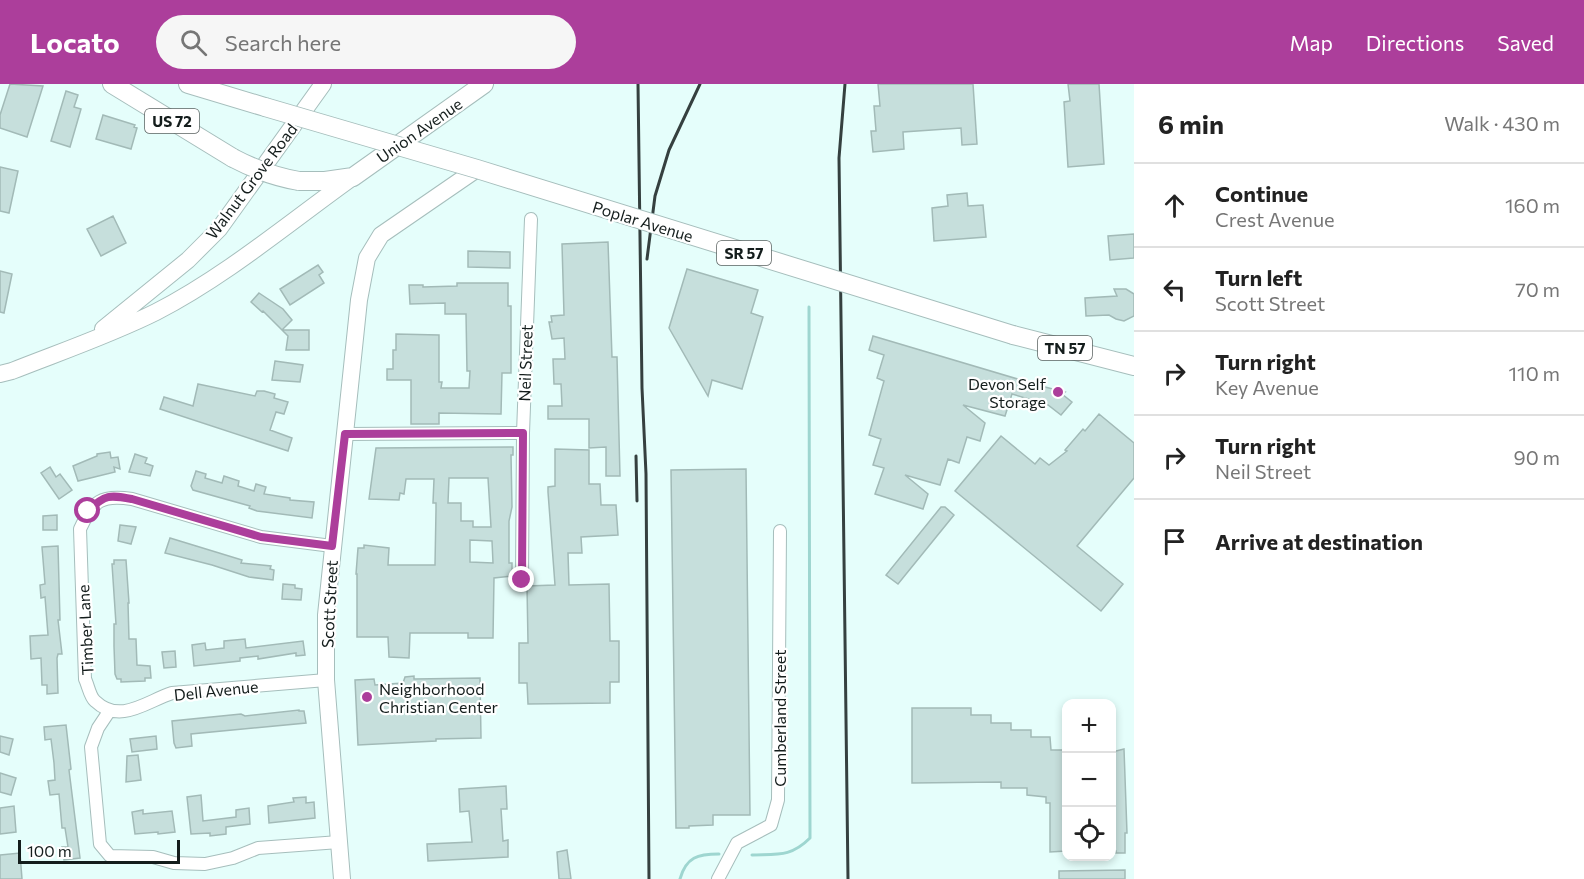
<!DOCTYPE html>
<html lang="en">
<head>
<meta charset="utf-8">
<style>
	body { margin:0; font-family:Commissioner,sans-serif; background:#f6f6f6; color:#222 }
	.controls { position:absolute; right:18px; bottom:18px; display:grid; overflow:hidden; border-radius:12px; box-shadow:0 3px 9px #0003 }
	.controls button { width:54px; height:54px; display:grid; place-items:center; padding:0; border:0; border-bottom:2px solid #e0e0e0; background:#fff; color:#222; font:30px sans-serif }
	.scale { position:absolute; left:18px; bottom:15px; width:162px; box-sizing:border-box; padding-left:6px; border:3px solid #141d1c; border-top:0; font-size:16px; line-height:21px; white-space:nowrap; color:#141d1c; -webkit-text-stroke:4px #fff; paint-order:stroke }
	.stop { position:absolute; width:18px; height:18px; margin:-14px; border:4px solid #ac3e9b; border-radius:50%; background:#fff }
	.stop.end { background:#ac3e9b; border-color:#fff; box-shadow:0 2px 6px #0008 }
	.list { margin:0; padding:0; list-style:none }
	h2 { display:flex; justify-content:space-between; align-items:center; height:78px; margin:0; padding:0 24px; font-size:26px }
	h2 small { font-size:20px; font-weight:400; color:#767676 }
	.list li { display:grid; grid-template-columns:39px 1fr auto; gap:18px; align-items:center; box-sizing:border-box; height:84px; padding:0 24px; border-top:2px solid #e0e0e0 }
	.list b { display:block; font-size:22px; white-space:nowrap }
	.list p { margin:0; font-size:20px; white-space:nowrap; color:#767676 }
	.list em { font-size:20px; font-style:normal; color:#767676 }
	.icon { flex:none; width:33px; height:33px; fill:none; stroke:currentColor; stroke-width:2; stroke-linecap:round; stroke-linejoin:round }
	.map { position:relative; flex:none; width:1134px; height:795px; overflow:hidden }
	header { display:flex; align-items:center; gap:36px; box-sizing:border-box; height:84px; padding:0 30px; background:#ac3e9b; color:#fff }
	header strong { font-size:28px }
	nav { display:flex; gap:33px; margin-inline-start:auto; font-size:21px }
	.search { width:420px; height:54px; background:#f6f6f6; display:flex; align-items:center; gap:15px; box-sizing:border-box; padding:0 21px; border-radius:33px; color:#767676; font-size:22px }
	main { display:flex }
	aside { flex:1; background:#fff }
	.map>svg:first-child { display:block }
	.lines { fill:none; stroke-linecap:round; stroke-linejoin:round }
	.stream { stroke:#9ed6d0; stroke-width:3 }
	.building { fill:#c6dfdc; stroke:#a2bab7; stroke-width:1.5; fill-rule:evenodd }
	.minor-casing { stroke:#a6bebc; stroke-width:14 }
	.secondary-casing { stroke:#a6bebc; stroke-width:18 }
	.primary-casing { stroke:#a6bebc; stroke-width:20 }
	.minor { stroke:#fff; stroke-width:12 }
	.secondary { stroke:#fff; stroke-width:16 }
	.primary { stroke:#fff; stroke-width:18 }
	.rail { stroke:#35403f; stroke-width:3 }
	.primary-bridge-casing { stroke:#a6bebc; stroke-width:20; stroke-linecap:butt }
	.primary-bridge { stroke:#fff; stroke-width:18 }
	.route { stroke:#ac3e9b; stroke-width:8 }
	.poi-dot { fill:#ac3e9b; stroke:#fff; stroke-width:2 }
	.labels { text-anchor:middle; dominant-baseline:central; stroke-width:4.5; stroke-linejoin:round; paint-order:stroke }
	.shield { fill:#fff; stroke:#5a6160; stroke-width:1.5 }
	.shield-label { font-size:15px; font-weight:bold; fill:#141d1c }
	.street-label { font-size:16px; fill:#141d1c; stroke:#fff }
	.poi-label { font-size:16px; fill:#141d1c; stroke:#fff; text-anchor:end }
</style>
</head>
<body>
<header>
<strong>Locato</strong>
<div class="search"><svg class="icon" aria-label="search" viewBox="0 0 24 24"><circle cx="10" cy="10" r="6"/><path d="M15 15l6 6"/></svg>Search here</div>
<nav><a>Map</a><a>Directions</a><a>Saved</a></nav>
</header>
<main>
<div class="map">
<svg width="1134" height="795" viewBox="0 0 1134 795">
	<rect width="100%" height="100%" fill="#e5fefb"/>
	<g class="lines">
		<path class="stream" d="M752,771C778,770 791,773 810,754L809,223
			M680,795C686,773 698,770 719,770"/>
	</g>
	<path class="building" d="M10,0L43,2L27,53L0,44V31Z
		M878,0H973L977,60L962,61L961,44L903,48L904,65L873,68L871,47H876L874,22H880Z
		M1068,0H1099L1104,80L1068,83L1064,18L1070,17Z
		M66,7L78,11L74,23L81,25L70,63L51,57Z
		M103,31L135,41L134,43L137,44L131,65L96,55Z
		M0,83L18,87L9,129L0,127Z
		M967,109L968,122L983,121L986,153L934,157L932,124L948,122L947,111Z
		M113,132L126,159L101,172L87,145Z
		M1134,150V174L1110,176L1108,152Z
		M608,158L612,273H617L620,392H606V363L589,364V335H548V322H562L561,300H554L553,275H565L564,254L552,255L549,238H552L551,232L564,231L562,160Z
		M468,167L510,168V184L468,183Z
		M318,181L323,188L319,191L324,199L290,221L280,205Z
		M687,185L758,206L751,229L763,233L742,305L712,296L708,312L669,244Z
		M0,187L12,190L4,229L0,228Z
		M457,199H508V222H511V289H502L501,330L439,329V340H411V296H387V285H393V266H396V250L439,251V298H442L441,304H469L470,287H467L466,230H445V219L410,220L409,201H423V203L457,202Z
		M1114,205H1126L1134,210V232L1124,237L1116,235L1109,231L1086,232L1085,214L1117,212Z
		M259,209L283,225L292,236L282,246L263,227L262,228L251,218Z
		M282,246H309V266H286L288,252Z
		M873,252L1041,302L1065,308L1062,310L1072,318L1061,331L1048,321L1012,310L1005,332L963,321L985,339L980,357L967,353L959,379L948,375L940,401L905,391L928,410L923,425L875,410L884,384L873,381L881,355L869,351L884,297L877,294L884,271L869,266Z
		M275,277L303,281L300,298L272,296Z
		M198,300L255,312L257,307H264L275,310L274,314L288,318L284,330L276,328L270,346L292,354L288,367L160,325L164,313L193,322Z
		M1099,330L1134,359V394L1077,462L1123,500L1101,527L955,407L1001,352L1035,380L1040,374L1049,381L1067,367L1065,366L1083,345L1085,347Z
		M513,363V371H511L512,423L509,437V479H512V492L494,494L493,554H468V549H410L409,574L389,573L388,553H357V490H356L358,464H364V461L389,464L388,481H435L436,426V419H433L434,395H406L404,410L400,409L399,416L369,415L376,364ZM449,394H488L491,443H473V437H461V419H448ZM470,456L492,457L493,479L470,478Z
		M555,365L589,366V400H600L601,421H616L618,451L581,453L582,469H568L569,501L609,500L610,557H619V598H610V619L528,620L527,599H519V559H528L527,502L555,501L548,408V403L555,402Z
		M110,368L111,374L118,373L120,385L114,383L115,388L78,397L73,382L97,372V370Z
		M135,370L147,374L145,379L153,382L150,392L129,388Z
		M50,383L56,393L60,390L72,406L59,415L41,389Z
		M746,385L750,731H713V741L689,742V744H676L671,386Z
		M196,387L206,390L205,394L222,399L224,392L239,397L238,402L254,407L256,400L266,403L264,410L290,414V416L314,418L312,434L257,427L249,424L250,422L193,406L191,402Z
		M941,423H945L954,431L898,500L886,491Z
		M57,431V446H43V432Z
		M120,441L136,443L131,460L118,457Z
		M170,454L242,476L241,479L271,482L270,485L274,486L273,496L249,493L212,481L165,469Z
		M58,462L60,536H58L62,570H58L57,574L58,609L47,610V601H42L41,574L31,575L30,552L48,551L45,513L41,514L40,501L45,500L42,463Z
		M114,476H126L129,519H128L129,555H136L137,581L150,582L151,594H145V597L121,598V595H117L115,590L114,562V540H116L112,480H114Z
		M283,500L295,501V504L302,505L301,516L282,515Z
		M245,555L246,564L303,557L305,571L296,572V569L258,575V572L240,574V577L194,582L192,561L205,559L206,566L224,564V557Z
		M175,567L176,583L164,584L162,568Z
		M414,592V595L480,594L481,654L436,655V657L358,661L355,596L374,595L375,601L403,599L405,593Z
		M912,624H971V631H991V639H1011V646H1031V653H1050L1051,666H1065L1066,767L1050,768V719H1046V713L1027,711V704H1001V698L912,699Z
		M299,626V627H304L306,639L191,650L192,662L176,664L174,659L172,637L241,630L245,632Z
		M66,641L71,685L69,686L80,774L64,776L62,763H68L65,744H62L59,710L50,711L48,697L55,696L54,679L51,655L45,656L44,643Z
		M0,652L13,655L9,671L0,668Z
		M156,652L157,665L132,668L130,655Z
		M1124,665L1127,749H1125V769H1116V767H1112V668Z
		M138,671L141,696L126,698L127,672Z
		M0,689L16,694L11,711L0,708Z
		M506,702L507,725H501L503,757L508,756V773L428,777L427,760L472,758L469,727L460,728L459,705Z
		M201,711L203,737L236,733V726L249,724L250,740L226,743V750L210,752V749L191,750L187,713Z
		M306,713V719L314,718L315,734L269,739L268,722L294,718L293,714Z
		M14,722L16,748L0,750V724Z
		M143,726V730L172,727L175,748L158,750V748L135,750L132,728Z
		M567,766L571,795H559L557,768Z
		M20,769L22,795H0V771Z
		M1125,786V795H1059V787Z"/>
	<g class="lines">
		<defs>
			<path id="minor" d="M345,350L523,349
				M522,496L523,349L531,135
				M326,596L172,609C147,617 120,641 95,617C90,613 88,601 85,595L80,445C93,417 101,410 132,415L261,453L332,462
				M110,626L98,644L91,663L100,760L110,772L153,773L174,779L205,780L233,774L258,764L339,758
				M718,795L737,759L771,741L778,716L780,447"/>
			<path id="secondary" d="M103,245L188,176L219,145L323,0
				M0,290L12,287C60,268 110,251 156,228C226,192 290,138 353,93
				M342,795L326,596V531L359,216L367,174L381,151L477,85"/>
			<path id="primary" d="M112,0L233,74
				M188,0L265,23
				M299,97H325L353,93L484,0
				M1013,251L1134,282"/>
		</defs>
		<use href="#minor" class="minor-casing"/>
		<use href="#secondary" class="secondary-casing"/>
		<use href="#primary" class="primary-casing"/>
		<use href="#minor" class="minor"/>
		<use href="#secondary" class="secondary"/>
		<use href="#primary" class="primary"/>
		<path class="rail" d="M638,0L642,304L646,390L649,795
			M845,0L839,74L848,795
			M647,175L655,112L669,66L700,0
			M636,372L637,417"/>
		<defs>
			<path id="primary-bridge" d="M265,23L477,85L1013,251
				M233,74C254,85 275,93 299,97"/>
		</defs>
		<use href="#primary-bridge" class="primary-bridge-casing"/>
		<use href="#primary-bridge" class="primary-bridge"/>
	</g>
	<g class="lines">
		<path class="route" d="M88,427C105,410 110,411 132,415L261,453L332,462L345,350L523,349L522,496"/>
	</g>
	<g class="poi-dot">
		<circle cx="1058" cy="308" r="6"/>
		<circle cx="367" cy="613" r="6"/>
	</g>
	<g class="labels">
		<g class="shield">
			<rect x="145" y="25" width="54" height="24" rx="4.5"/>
			<rect x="717" y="157" width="54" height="24" rx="4.5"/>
			<rect x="1038" y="252" width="54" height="24" rx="4.5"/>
		</g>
		<g class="shield-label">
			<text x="172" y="37">US 72</text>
			<text x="744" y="169">SR 57</text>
			<text x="1065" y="264">TN 57</text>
		</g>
		<g class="street-label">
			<text transform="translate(419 46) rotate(-35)">Union Avenue</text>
			<text transform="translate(251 97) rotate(-53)">Walnut Grove Road</text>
			<text transform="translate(643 137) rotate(17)">Poplar Avenue</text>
			<text transform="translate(525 279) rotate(-88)">Neil Street</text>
			<text transform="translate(329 520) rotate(-87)">Scott Street</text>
			<text transform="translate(85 546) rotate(-93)">Timber Lane</text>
			<text transform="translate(216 606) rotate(-6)">Dell Avenue</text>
			<text transform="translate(779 634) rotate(-90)">Cumberland Street</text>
		</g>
		<g class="poi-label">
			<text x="1046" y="299">Devon Self<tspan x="1046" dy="18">Storage</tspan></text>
			<text x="379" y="604" text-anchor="start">Neighborhood<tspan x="379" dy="18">Christian Center</tspan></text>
		</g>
	</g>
</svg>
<div class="controls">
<button>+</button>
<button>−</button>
<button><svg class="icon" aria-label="locate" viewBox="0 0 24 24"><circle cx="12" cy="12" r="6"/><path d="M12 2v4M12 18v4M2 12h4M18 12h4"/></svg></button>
</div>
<div class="scale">100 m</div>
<div class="stop" style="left:88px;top:427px"></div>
<div class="stop end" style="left:522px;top:496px"></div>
</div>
<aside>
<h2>6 min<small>Walk · 430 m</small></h2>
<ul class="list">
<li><svg class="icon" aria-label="ahead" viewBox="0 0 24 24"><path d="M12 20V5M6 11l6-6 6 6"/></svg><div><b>Continue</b><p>Crest Avenue</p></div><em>160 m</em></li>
<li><svg class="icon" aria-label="left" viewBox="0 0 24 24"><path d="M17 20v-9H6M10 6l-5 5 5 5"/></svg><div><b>Turn left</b><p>Scott Street</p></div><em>70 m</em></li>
<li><svg class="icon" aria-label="right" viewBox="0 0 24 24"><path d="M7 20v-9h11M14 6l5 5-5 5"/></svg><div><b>Turn right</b><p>Key Avenue</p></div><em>110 m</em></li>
<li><svg class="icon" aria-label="right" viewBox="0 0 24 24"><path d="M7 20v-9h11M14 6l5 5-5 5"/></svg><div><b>Turn right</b><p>Neil Street</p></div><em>90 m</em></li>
<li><svg class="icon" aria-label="arrive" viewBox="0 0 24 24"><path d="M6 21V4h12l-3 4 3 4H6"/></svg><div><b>Arrive at destination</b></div></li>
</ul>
</aside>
</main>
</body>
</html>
